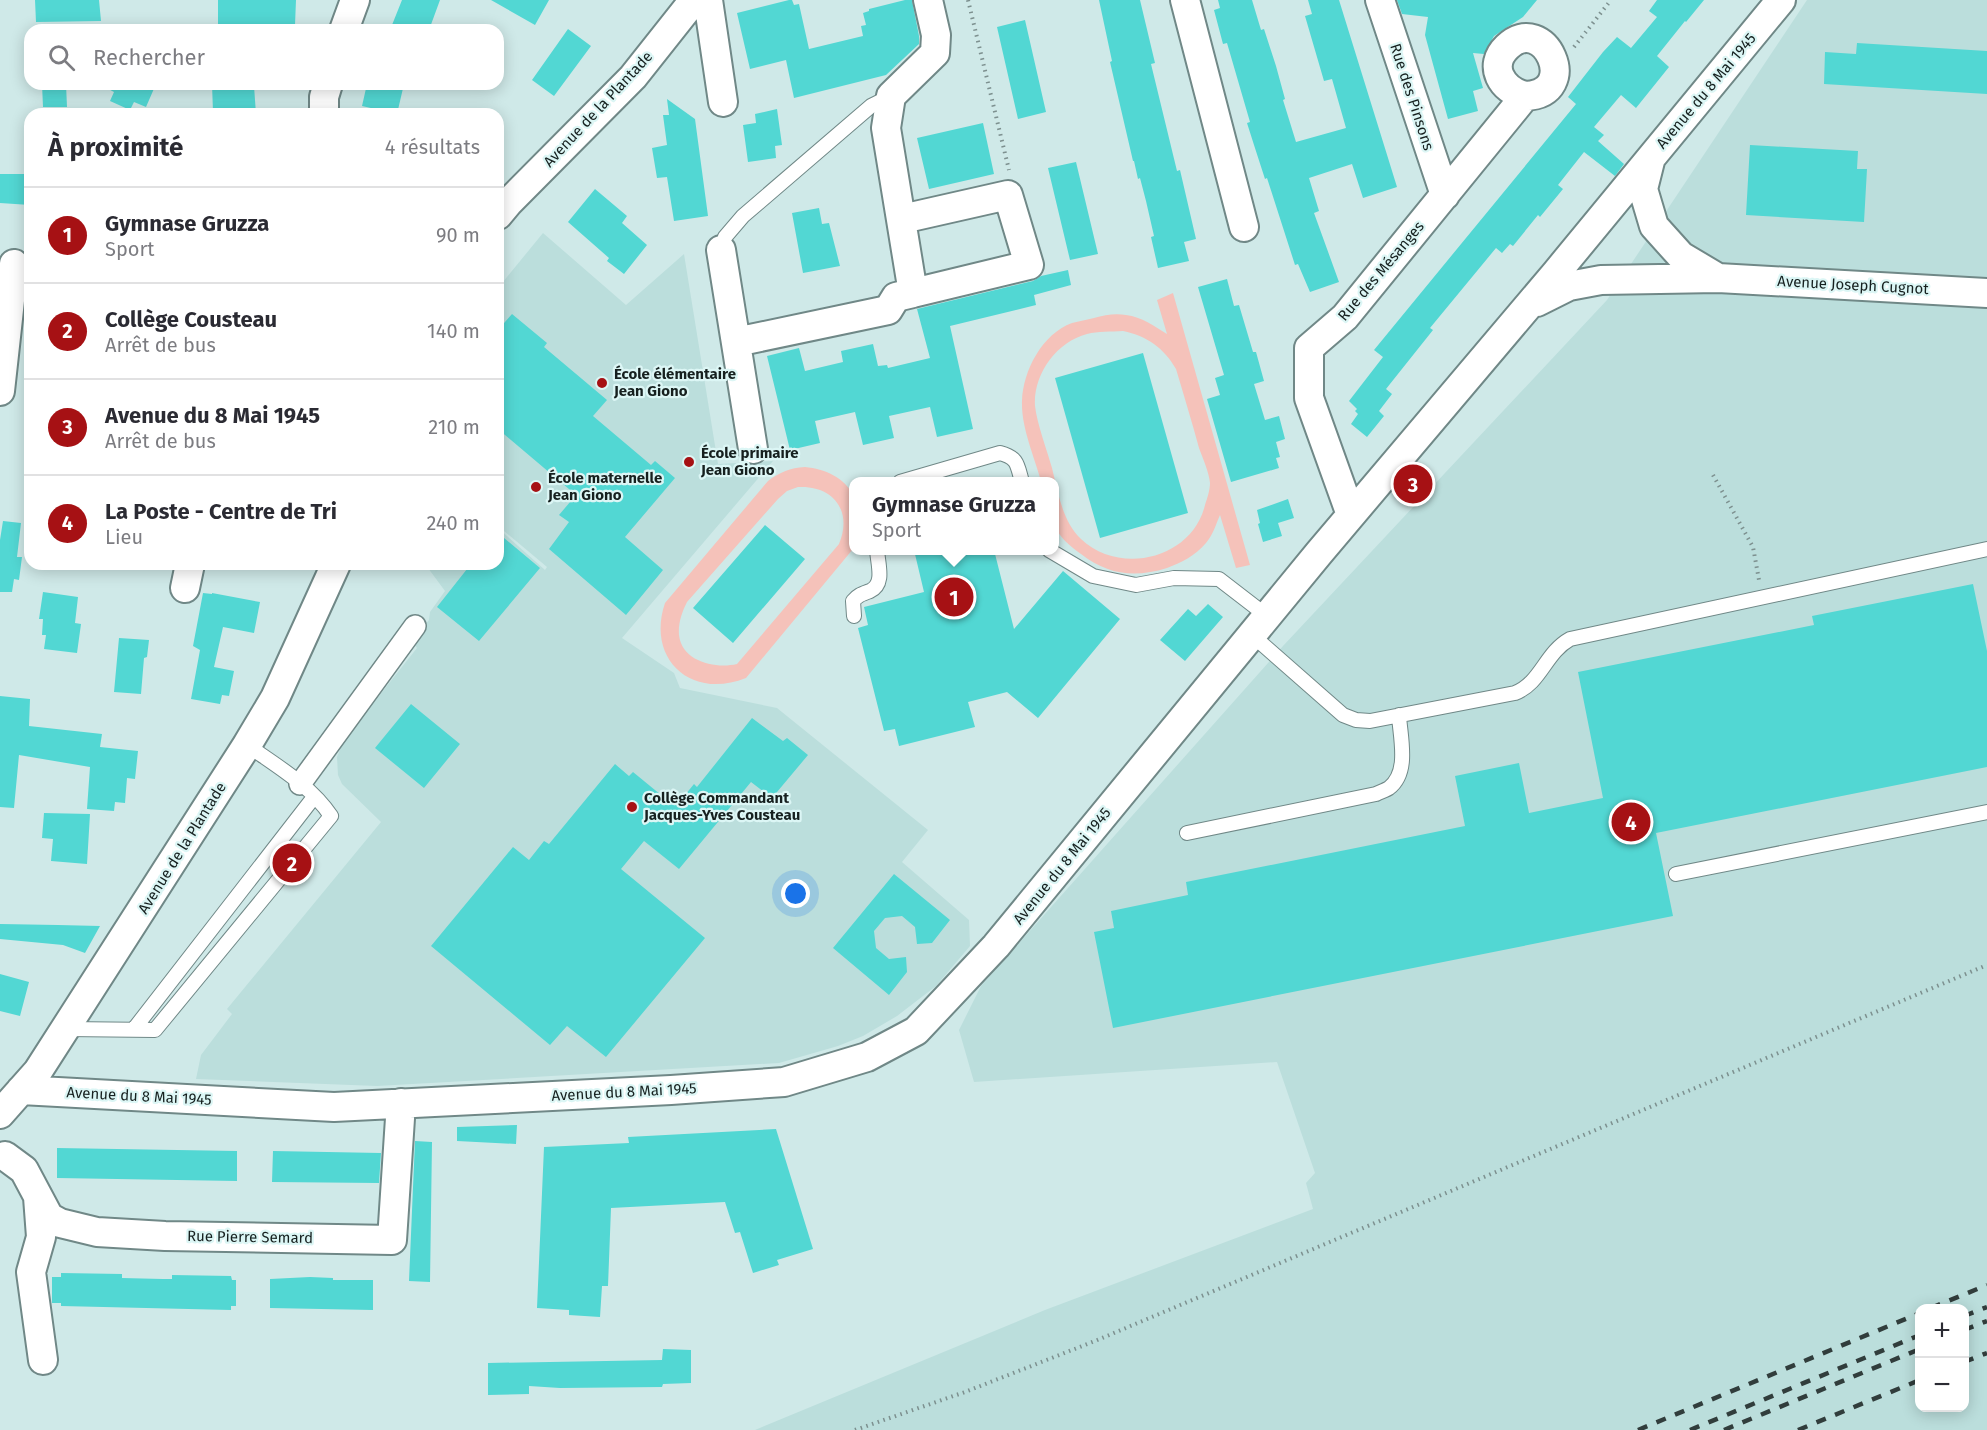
<!DOCTYPE html>
<html lang="fr">
<head>
<meta charset="utf-8">
<style>
	body { margin:0; font-family:"Fira Sans",sans-serif; background:#f7f7f7; color:#2b2b33 }
	.controls { position:absolute; right:18px; bottom:18px; display:grid; overflow:hidden; border-radius:12px; box-shadow:0 3px 15px #0003 }
	.controls button { width:54px; height:54px; display:grid; place-items:center; padding:0; border:0; border-bottom:2px solid #e1e1e2; background:#fff; color:#2b2b33; font:30px sans-serif }
	.you { position:absolute; left:796px; top:894px; width:21px; height:21px; margin:-15px; border:4px solid #fff; border-radius:50%; background:#1a73e8; box-shadow:0 0 0 9px #1a73e833 }
	.badge { display:grid; place-items:center; width:39px; height:39px; border-radius:50%; background:#a61114; color:#fff; font-size:20px; font-weight:700 }
	.pin { position:absolute; translate:-50% -50%; border:3px solid #fff; box-shadow:0 2px 6px #0006 }
	.popup { position:absolute; left:849px; top:477px; width:210px; height:78px; box-sizing:border-box; display:grid; place-content:center; border-radius:12px; background:#fff; filter:drop-shadow(0 2px 4px #0005); font-size:20px; white-space:nowrap; color:#7c7c81 }
	.popup b { font-size:22px; color:#2b2b33 }
	.popup::after { content:''; position:absolute; left:50%; top:100%; margin-left:-12px; border:12px solid transparent; border-top-color:#fff }
	.list { margin:0; padding:0; list-style:none }
	h2 { display:flex; justify-content:space-between; align-items:center; height:78px; margin:0; padding:0 24px; font-size:26px }
	h2 small { font-size:20px; font-weight:400; color:#7c7c81 }
	.list li { display:grid; grid-template-columns:39px 1fr auto; gap:18px; align-items:center; box-sizing:border-box; height:96px; padding:0 24px; border-top:2px solid #e1e1e2 }
	.list b { display:block; font-size:22px; white-space:nowrap }
	.list p { margin:0; font-size:20px; white-space:nowrap; color:#7c7c81 }
	.list em { font-size:20px; font-style:normal; color:#7c7c81 }
	.icon { flex:none; width:33px; height:33px; fill:none; stroke:currentColor; stroke-width:2; stroke-linecap:round; stroke-linejoin:round }
	.map { position:relative; flex:none; width:1987px; height:1430px; overflow:hidden }
	.search { position:absolute; background:#fff; box-shadow:0 3px 15px #0003; left:24px; top:24px; width:480px; height:66px; display:flex; align-items:center; gap:15px; box-sizing:border-box; padding:0 21px; border-radius:18px; color:#7c7c81; font-size:22px }
	.panel { position:absolute; background:#fff; box-shadow:0 3px 15px #0003; left:24px; top:108px; width:480px; height:462px; border-radius:18px }
	.map>svg:first-child { display:block }
	.built { fill:#bbdedc; fill-rule:evenodd }
	.green { fill:#f5c2ba; fill-rule:evenodd }
	.building { fill:#52d7d3 }
	.lines { fill:none; stroke-linecap:round; stroke-linejoin:round }
	.service-casing { stroke:#708887; stroke-width:16 }
	.pedestrian-casing { stroke:#708887; stroke-width:24 }
	.minor-casing { stroke:#708887; stroke-width:32 }
	.path { stroke:#7d908f; stroke-width:4; stroke-dasharray:1.5 4.5; stroke-linecap:butt }
	.service { stroke:#fff; stroke-width:14 }
	.pedestrian { stroke:#fff; stroke-width:21 }
	.minor { stroke:#fff; stroke-width:28 }
	.rail { stroke:#313d3c; stroke-width:4.5; stroke-dasharray:10 10; stroke-linecap:butt }
	.poi-dot { fill:#a61114; stroke:#dcf6f5; stroke-width:2 }
	.labels { text-anchor:middle; dominant-baseline:central; stroke-width:4.5; stroke-linejoin:round; paint-order:stroke }
	.street-label { font-size:15px; fill:#16201f; stroke:#dcf6f5 }
	.poi-label { font-size:15px; font-weight:bold; fill:#16201f; stroke:#dcf6f5; text-anchor:start }
</style>
</head>
<body>
<div class="map">
<svg width="1987" height="1430" viewBox="0 0 1987 1430">
	<rect width="100%" height="100%" fill="#cfe9e8"/>
	<path class="built" d="M1807,0H1987V1430H755L1045,1310L1313,1209L1306,1183L1315,1173L1277,1062L974,1082L959,1030L981,986L1283,646L1607,300ZM1920,1308H1964V1408H1920Z
		M543,233L626,305L684,254L718,464L773,461L622,638L674,673L680,688L777,708L928,830L902,862L969,920L970,946L936,986L897,1016L863,1036L838,1046L779,1063L377,1086L196,1079L201,1055L232,1014L227,1009L381,822L342,784L338,775L337,757L344,740L417,648L414,644L415,637L429,620L430,612L445,591L425,564H498V528L545,570L547,567L498,526V288Z"/>
	<path class="green" d="M1173,293L1250,565L1236,568L1220,515C1216,524 1213,535 1206,543C1195,556 1182,562 1167,568C1135,578 1108,575 1081,554C1070,546 1058,537 1054,523C1052,511 1054,494 1054,482L1041,481C1034,456 1021,427 1022,401C1023,371 1042,334 1072,323C1079,321 1087,320 1094,318C1105,315 1115,313 1126,315C1142,317 1154,326 1167,334L1157,300ZM1123,331C1147,336 1164,348 1176,369C1184,396 1192,422 1199,448C1203,459 1209,472 1210,483C1210,490 1207,499 1205,505C1192,559 1120,576 1081,539C1062,521 1058,492 1052,468C1047,450 1037,424 1035,406C1033,375 1056,342 1087,334C1098,331 1111,332 1123,331Z
		M805,467C825,469 844,477 854,496L853,549L746,678C691,700 646,659 665,603L768,481C780,472 790,468 805,467ZM798,487C833,485 853,511 839,544L737,664C716,669 682,662 679,635C678,623 682,612 687,602L778,499L787,491Z"/>
	<path class="building" d="M35,0H99L101,21L36,22Z
		M218,0H296L295,25H269L268,30H218Z
		M402,0H440L429,30H390Z
		M491,0H549L535,25Z
		M789,0H792L794,5L799,4L809,49L863,36L861,26L866,25L863,13L869,11V9L905,0H912L919,36V44L886,75L794,98L786,60L750,69L737,13Z
		M1099,0H1140L1155,63L1151,64L1177,171L1180,170L1196,239L1184,242L1189,261L1158,268L1151,237L1154,236L1146,201L1140,178L1138,179L1134,161H1133L1110,62L1112,61Z
		M1218,0H1252L1261,30L1264,29L1276,66L1285,99L1283,100L1296,142L1346,128L1332,79L1324,81L1305,16L1312,14L1308,0H1339L1397,187L1363,198L1352,164L1309,178L1319,211L1314,213L1339,282L1310,292L1298,264L1295,265L1267,178L1265,179L1254,145L1247,123L1250,122L1227,43L1223,44L1214,10L1220,8Z
		M1397,0H1537L1523,17L1494,36L1484,54L1473,53L1483,88L1473,91L1478,111L1448,119L1425,35L1428,17L1402,14Z
		M1657,0H1704L1686,22L1685,21L1657,56L1669,67L1636,108L1621,95L1594,127L1604,135L1598,141L1624,164L1615,176L1584,152L1558,185L1563,189L1540,217L1538,215L1513,246L1510,244L1502,253L1496,248L1430,328L1433,330L1386,389L1392,394L1379,411L1384,416L1367,437L1351,424L1358,414L1355,411L1357,409L1349,401L1383,357L1374,350L1576,104L1568,97L1603,52L1617,37L1631,48L1657,17L1649,11Z
		M1025,20L1046,112L1018,119L997,27Z
		M568,29L591,46L554,96L532,80Z
		M1857,43L1987,51V94L1824,84L1825,52L1856,54Z
		M42,84H66L67,107H43Z
		M99,84H156L146,107L134,102L130,110L110,101L114,92Z
		M212,84H250V86H254L256,114H227V110L213,112Z
		M367,84H404L397,114L362,106Z
		M667,99L695,119L708,216L674,221L667,177L657,178L652,148L667,145L663,115H669Z
		M777,109L782,145L775,146L776,158L748,162L743,125L756,123L755,114Z
		M983,123L994,174L929,189L917,138Z
		M1750,145L1858,151L1857,169H1867L1864,222L1746,215Z
		M1076,162L1098,254L1070,260L1048,168Z
		M0,174H30V205L0,203Z
		M595,189L627,216L622,223L647,245L624,274L607,261L609,258L568,222Z
		M819,208L822,224L829,223L840,266L803,273L792,213Z
		M1068,270L1071,285L1034,295L1036,305L950,326L973,429L937,437L930,407L889,416L894,438L863,445L855,412L815,421L820,443L790,450L767,356L799,348L805,371L843,362L841,351L873,344L878,366L887,365L888,368L930,358L917,309L1033,281L1041,276Z
		M1227,279L1234,306L1239,305L1253,352H1256L1264,381L1254,384L1265,420L1279,416L1285,439L1276,442L1280,457L1276,458L1279,468L1231,482L1207,399L1220,395L1215,378L1224,375L1198,287Z
		M512,314L547,343L544,347L607,400L593,416L651,465L655,461L675,478L625,537L663,570L626,615L549,549L569,522L559,515L576,495L498,429V330Z
		M1143,353L1188,513L1100,538L1055,378Z
		M1288,499L1294,518L1278,523L1282,536L1263,542L1258,524L1260,523L1257,510Z
		M3,521L21,523L17,557H22L19,580L14,579L12,592H0V540Z
		M765,525L805,559L733,643L693,608Z
		M498,533L540,568L479,641L437,607L471,564H498Z
		M914,550H994L1014,629L1063,571L1120,619L1038,718L1007,692L968,702L975,727L899,746L895,729L884,731L858,628L868,625L864,607L924,592Z
		M1973,584L1987,651V767L1656,833L1673,916L1113,1028L1094,932L1114,928L1111,911L1188,895L1186,882L1465,826L1455,776L1519,763L1529,813L1603,798L1578,672L1814,625L1812,616Z
		M43,592L78,597L75,623L81,624L77,653L44,649L46,635H42L43,619H39Z
		M203,593L212,594V593L260,602L254,633L223,627L214,667L234,671L229,696L222,695L220,704L191,699L200,650L193,646Z
		M1208,604L1223,617L1185,661L1160,640L1188,609L1196,616Z
		M119,638L149,640L147,657L144,658L141,694L114,692Z
		M0,696L30,699L29,726L102,734L100,747L138,751L135,779L127,778L125,803L115,802L114,811L87,809L90,767L19,755L14,808L0,807Z
		M411,704L460,744L424,788L375,748Z
		M752,718L783,741L787,738L808,755L772,798L751,782L679,869L644,841L621,869L705,938L606,1057L567,1026L550,1045L431,946L513,847L529,860L544,841L549,844L615,764L629,776L633,772L672,804L678,797L681,800L694,784L697,787Z
		M44,813L90,814L87,864L51,861L53,839L42,838Z
		M894,874L950,920L932,943L917,944L915,927L902,916L885,918L874,931L876,948L889,959L906,957L907,972L889,995L833,948Z
		M0,924L58,925L100,926L85,953L63,945L0,939Z
		M0,974L29,982L20,1016L0,1011Z
		M517,1125L516,1144L457,1141V1127Z
		M776,1129L813,1249L777,1260L779,1265L753,1273L740,1232L735,1233L725,1202L611,1208L608,1286H602L600,1317L569,1315V1310L537,1308L544,1147L629,1143L628,1137Z
		M415,1141L432,1142L430,1282L409,1281Z
		M57,1148L237,1151V1181L57,1178Z
		M273,1151L381,1153L379,1183L272,1182Z
		M61,1273L122,1274V1278L163,1279H172V1275L231,1276L232,1280H236V1306H231V1310L61,1306V1303H52V1277H61Z
		M310,1277L333,1278V1280H373V1310L270,1308V1279Z
		M663,1349L691,1350V1383L663,1384L662,1387L560,1388L529,1386V1394L488,1395V1363L662,1360Z"/>
	<g class="lines">
		<defs>
			<path id="service" d="M721,250L725,237L743,216L871,106L891,96
				M900,482L1000,453C1018,458 1017,464 1022,482
				M1049,550L1093,576L1136,585L1174,578L1219,579L1267,616
				M854,616L853,601C858,595 862,594 870,591C885,584 878,565 877,550
				M1252,635L1343,715L1356,720L1370,721L1515,693C1541,683 1545,653 1570,639L1987,549
				M1187,833L1376,794C1380,792 1386,790 1389,788C1410,772 1400,737 1399,715
				M1676,874L1987,812
				M66,1029L155,1030L331,816C311,786 277,766 247,745
				M134,1029L314,797"/>
			<path id="pedestrian" d="M300,784L415,626"/>
			<path id="minor" d="M708,0L723,102
				M1185,0L1244,227
				M1380,0L1445,195
				M344,30L355,0
				M324,114V97L328,84
				M1650,161L1643,189L1654,226L1681,256L1718,278
				M498,215L508,203L633,77L694,0
				M902,219L1008,195L1029,265L913,293L886,128L891,96L935,53L936,35L928,0
				M721,250L753,449
				M1537,302L1569,286L1601,280L1718,278L1987,293
				M736,342L888,310L896,297L913,293
				M0,391L14,264
				M1351,515L1309,398V348L1345,317L1525,96C1583,94 1544,11 1507,47C1487,66 1502,90 1525,96
				M185,588L190,564
				M21,1090L334,1107L671,1090L784,1082L867,1057L916,1031L996,946L1319,553L1556,273L1781,0
				M0,1114L38,1071L247,745L275,698L336,564
				M5,1156L24,1170L49,1217L60,1223L97,1232L165,1236L392,1240L401,1103
				M38,1197L41,1237L31,1272L43,1360"/>
		</defs>
		<use href="#service" class="service-casing"/>
		<use href="#pedestrian" class="pedestrian-casing"/>
		<use href="#minor" class="minor-casing"/>
		<path class="path" d="M968,0L1009,170
			M1574,47L1611,0
			M1713,475L1753,547L1759,580
			M855,1430L965,1392L1095,1341L1987,965"/>
		<use href="#service" class="service"/>
		<use href="#pedestrian" class="pedestrian"/>
		<use href="#minor" class="minor"/>
		<path class="rail" d="M1931,1308L1987,1285
			M1964,1316L1987,1307
			M1964,1330L1987,1321
			M1964,1362L1987,1353
			M1638,1430L1920,1313
			M1690,1430L1920,1335
			M1724,1430L1920,1349
			M1798,1430L1920,1380"/>
	</g>
	<g class="poi-dot">
		<circle cx="602" cy="383" r="6"/>
		<circle cx="689" cy="462" r="6"/>
		<circle cx="536" cy="487" r="6"/>
		<circle cx="632" cy="807" r="6"/>
	</g>
	<g class="labels">
		<g class="street-label">
			<text transform="translate(1706 91) rotate(-50)">Avenue du 8 Mai 1945</text>
			<text transform="translate(1412 97) rotate(72)">Rue des Pinsons</text>
			<text transform="translate(598 109) rotate(-47)">Avenue de la Plantade</text>
			<text transform="translate(1381 271) rotate(-50)">Rue des Mésanges</text>
			<text transform="translate(1853 285) rotate(3)">Avenue Joseph Cugnot</text>
			<text transform="translate(182 848) rotate(-58)">Avenue de la Plantade</text>
			<text transform="translate(1062 866) rotate(-51)">Avenue du 8 Mai 1945</text>
			<text transform="translate(624 1092) rotate(-3)">Avenue du 8 Mai 1945</text>
			<text transform="translate(139 1096) rotate(3)">Avenue du 8 Mai 1945</text>
			<text transform="translate(250 1237) rotate(1)">Rue Pierre Semard</text>
		</g>
		<g class="poi-label">
			<text x="614" y="374">École élémentaire<tspan x="614" dy="17">Jean Giono</tspan></text>
			<text x="701" y="453">École primaire<tspan x="701" dy="17">Jean Giono</tspan></text>
			<text x="548" y="478">École maternelle<tspan x="548" dy="17">Jean Giono</tspan></text>
			<text x="644" y="798">Collège Commandant<tspan x="644" dy="17">Jacques-Yves Cousteau</tspan></text>
		</g>
	</g>
</svg>
<div class="controls">
<button>+</button>
<button>−</button>
</div>
<div class="you"></div>
<div class="pin badge" style="left:954px;top:597px">1</div>
<div class="popup"><b>Gymnase Gruzza</b>Sport</div>
<div class="pin badge" style="left:292px;top:863px">2</div>
<div class="pin badge" style="left:1413px;top:484px">3</div>
<div class="pin badge" style="left:1631px;top:822px">4</div>
<div class="search"><svg class="icon" aria-label="search" viewBox="0 0 24 24"><circle cx="10" cy="10" r="6"/><path d="M15 15l6 6"/></svg>Rechercher</div>
<section class="panel">
<h2>À proximité<small>4 résultats</small></h2>
<ul class="list">
<li><span class="badge">1</span><div><b>Gymnase Gruzza</b><p>Sport</p></div><em>90 m</em></li>
<li><span class="badge">2</span><div><b>Collège Cousteau</b><p>Arrêt de bus</p></div><em>140 m</em></li>
<li><span class="badge">3</span><div><b>Avenue du 8 Mai 1945</b><p>Arrêt de bus</p></div><em>210 m</em></li>
<li><span class="badge">4</span><div><b>La Poste - Centre de Tri</b><p>Lieu</p></div><em>240 m</em></li>
</ul>
</section>
</div>
</body>
</html>
